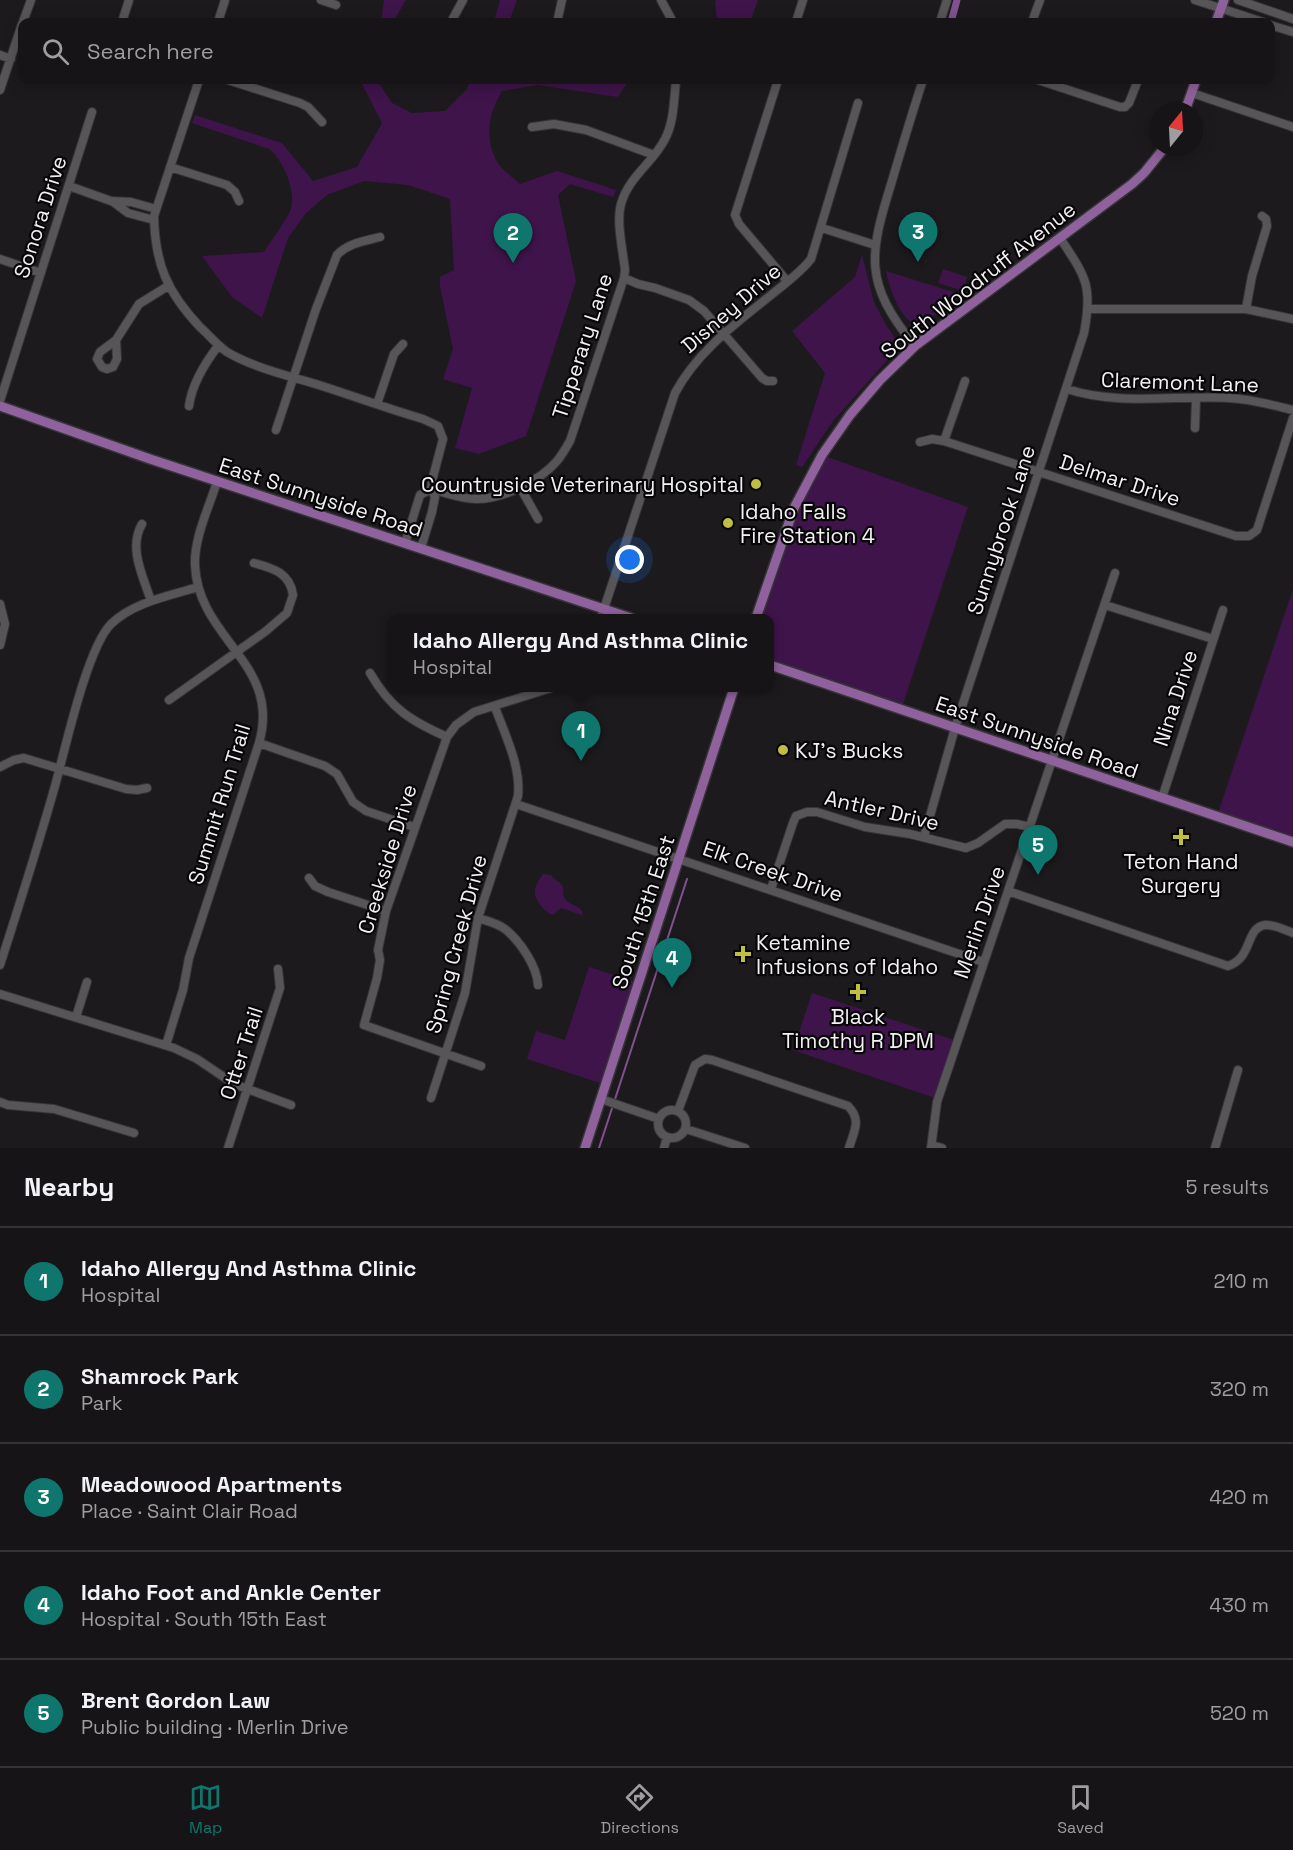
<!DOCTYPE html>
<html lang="en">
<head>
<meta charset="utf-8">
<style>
	body { margin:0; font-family:"Space Grotesk",sans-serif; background:#1f1d1f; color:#f1f3f6 }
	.compass { position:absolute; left:1149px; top:102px; width:54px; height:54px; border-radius:50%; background:#161416; box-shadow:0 3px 15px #0003; rotate:18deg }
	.you { position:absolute; left:630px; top:560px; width:21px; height:21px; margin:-15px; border:4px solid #fff; border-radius:50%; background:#1a73e8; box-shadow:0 0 0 9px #1a73e833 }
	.badge { display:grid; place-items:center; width:39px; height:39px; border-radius:50%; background:#0f766e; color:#fff; font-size:20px; font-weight:700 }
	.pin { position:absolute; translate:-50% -50px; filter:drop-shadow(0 2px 3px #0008) }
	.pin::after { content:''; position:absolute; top:32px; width:21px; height:18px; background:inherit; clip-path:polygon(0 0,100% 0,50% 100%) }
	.popup { position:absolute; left:387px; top:614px; width:387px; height:78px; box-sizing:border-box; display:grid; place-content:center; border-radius:12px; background:#161416; filter:drop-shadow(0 2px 4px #0005); font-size:20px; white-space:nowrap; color:#9e9ea1 }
	.popup b { font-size:22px; color:#f1f3f6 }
	.popup::after { content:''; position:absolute; left:50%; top:100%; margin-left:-12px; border:12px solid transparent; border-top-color:#161416 }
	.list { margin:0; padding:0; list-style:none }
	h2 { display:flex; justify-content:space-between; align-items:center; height:78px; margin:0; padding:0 24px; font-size:26px }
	h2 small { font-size:20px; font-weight:400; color:#9e9ea1 }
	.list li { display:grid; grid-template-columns:39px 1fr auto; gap:18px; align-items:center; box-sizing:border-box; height:108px; padding:0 24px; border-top:2px solid #353335 }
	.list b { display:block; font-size:22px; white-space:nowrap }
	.list p { margin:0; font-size:20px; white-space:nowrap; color:#9e9ea1 }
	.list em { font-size:20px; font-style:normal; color:#9e9ea1 }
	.icon { flex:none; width:33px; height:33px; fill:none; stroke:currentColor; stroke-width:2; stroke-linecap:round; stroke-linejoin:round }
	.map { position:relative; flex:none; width:1293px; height:1148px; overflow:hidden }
	.search { position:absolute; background:#161416; box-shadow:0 3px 15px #0003; left:18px; right:18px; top:18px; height:66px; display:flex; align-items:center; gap:15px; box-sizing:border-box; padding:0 21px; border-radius:12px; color:#9e9ea1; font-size:22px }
	.sheet { height:618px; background:#161416 }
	nav { display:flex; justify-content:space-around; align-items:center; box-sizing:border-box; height:84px; border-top:2px solid #353335; background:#161416; font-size:16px; color:#9e9ea1 }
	nav a { display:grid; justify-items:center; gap:3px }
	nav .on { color:#0f766e }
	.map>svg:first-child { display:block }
	.green { fill:#3f144b }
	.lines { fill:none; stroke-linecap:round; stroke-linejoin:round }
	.stream { stroke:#80518e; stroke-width:2 }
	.canal { stroke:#80518e; stroke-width:7 }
	.minor-casing { stroke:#363437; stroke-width:10 }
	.major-casing { stroke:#363437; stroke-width:12 }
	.minor { stroke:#585559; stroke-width:8 }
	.major { stroke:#90629d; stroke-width:9 }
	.poi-dot { fill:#c0be40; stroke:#070607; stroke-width:2 }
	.labels { text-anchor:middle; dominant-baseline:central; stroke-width:4.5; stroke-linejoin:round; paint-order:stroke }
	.street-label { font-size:21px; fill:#f2f0f3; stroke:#070607 }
	.poi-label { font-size:21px; fill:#f2f0f3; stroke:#070607; text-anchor:start }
</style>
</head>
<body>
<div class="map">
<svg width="1293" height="1148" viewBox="0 0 1293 1148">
	<rect width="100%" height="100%" fill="#1d1a1e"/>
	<path class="green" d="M384,0H406L393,22H381Z
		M500,0H517L509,22H494Z
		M716,0H758L750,22H717L715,1Z
		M360,80H377L392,103L412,113L445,111L466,90L471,80H629L618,97L538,85L502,91C489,113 484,135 496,160C500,169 513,177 520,184L557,171L616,190L613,197L570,184L558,195L576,281L526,436L479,454L455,448L472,388L443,379L453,349L440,286V277L454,270L450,199L408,185L364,181L327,195L306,213L288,238L262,318L232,297L202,256L264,252C270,242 288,219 291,208C296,190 283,160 269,149L192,123L195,115L282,143L313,181L357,167L382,123Z
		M862,255L874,302L886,325L899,344L898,348L833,421L802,467L796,465L825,373L792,331L855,277Z
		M943,269L967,277L963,291L938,283Z
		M886,271L963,295L924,323L913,324C898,313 890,289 886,271Z
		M822,455L968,507L901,710L770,665V618H757L792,513Z
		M1293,589V842L1217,816Z
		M543,874L551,875C554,880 559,881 562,885C565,890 561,895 566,900C572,906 578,905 583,912L582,915L561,908L553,915C547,913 545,910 541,906C531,893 534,887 543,874Z
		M589,967L639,983L606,1085L527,1059L536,1031L565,1040Z
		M812,993L957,1041L938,1099L793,1050Z"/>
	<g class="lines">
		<path class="stream" d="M599,1148L687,879"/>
		<path class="canal" d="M951,22L957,0"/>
		<defs>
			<path id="minor" d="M321,0L336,5
				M661,0L673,22
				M1195,0L1263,22
				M1238,0L1293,19
				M558,18L562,0
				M23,22L31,0
				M122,22L129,0
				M218,22L225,0
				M451,22L463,0
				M796,22L803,0
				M940,22L947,0
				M1032,22L1040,0
				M1270,25L1293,32
				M0,55L11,59
				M199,80L154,216C155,264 167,292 200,327C209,335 217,345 227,352C256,369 291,376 322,386C356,397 389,409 423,419L438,426L443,439L432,481L431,489L435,497L432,512L421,548
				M228,80L300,103L308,107L322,122
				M778,80L735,215L739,224L787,281
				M1038,80L1120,107H1125L1129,103L1138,80
				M0,90L22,24
				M1192,93L1293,127
				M532,127L554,124L586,130L654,155
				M170,167L227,185L235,192L239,201
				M69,186L111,201L131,202L156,209
				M112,201L128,213L154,220
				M822,228L875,245
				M0,259L41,273
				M624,278L638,284L655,288L689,300L704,311L762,378L767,381H773
				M1089,309H1246L1293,319
				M1246,309L1252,276L1267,226L1266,219L1262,216
				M116,340L139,304L168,286
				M116,340L117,359L113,367L107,369L102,367L97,359L100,352Z
				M915,346C863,283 869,255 892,181C902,147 912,113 923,80
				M1067,389C1119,406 1175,395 1229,398C1251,399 1272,405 1293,410
				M0,401L92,112
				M377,404L394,354L403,344
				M189,406C192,384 205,363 218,346
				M1195,428L1196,399
				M276,430L316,309L337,255C348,243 365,241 380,237
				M944,441L965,381
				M920,442L932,439L944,441L1236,536H1249L1257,530L1293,418
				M520,487L538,519
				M431,489C446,493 462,499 477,499C503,499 541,480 557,461C562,455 566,448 570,441L624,278L625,270C623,251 616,222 621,204C629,176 653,163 665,139C674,122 674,99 676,80
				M142,524C128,548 143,576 151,601
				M405,543L420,495L431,489
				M0,604L5,624L0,645
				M1105,605L1213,639
				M601,618L675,393C698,350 739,321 776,291C788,281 801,272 811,259L858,103
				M370,673C391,709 411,721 447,737
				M169,700L266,631L287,613L293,595C290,573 273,568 254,563
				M259,743L325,766L337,774L353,802L366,811L414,827
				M0,767L14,760L24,758L126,789L137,790L147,788
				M1162,798L1223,610
				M516,804L983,962
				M924,837L955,728L1084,333C1093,286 1086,277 1060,238
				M309,878L315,886L328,892L386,911
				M771,889L793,823L796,816L807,812H817L865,827L910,834L966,848L978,843L1005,824H1017L1030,827
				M1008,891L1228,966C1253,958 1245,928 1265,925C1273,924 1285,930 1293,933
				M478,918C487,921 497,923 505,929C520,941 537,966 538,985
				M0,965C19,906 38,846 55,786C65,750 87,648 111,624C134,602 169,596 198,587
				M0,994L174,1048L197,1059L234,1084L291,1105
				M76,1017L87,982
				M166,1045L183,990L189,958L259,743C282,663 198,640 195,565C194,538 209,507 217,482
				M481,1066L364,1025L377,978L380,960L378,950L386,911L447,737L456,725L474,712L551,688
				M431,1098L465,993L478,918L518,796C521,766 505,735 495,707
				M601,1099L659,1119
				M0,1102L8,1105L54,1109L134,1133
				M658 1124a14 14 0 1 1 28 0a14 14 0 1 1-28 0Z
				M678,1111L695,1065L705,1059L712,1060L848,1106C862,1120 854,1131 849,1148
				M686,1129L745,1148
				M932,1145L942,1148
				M228,1148L280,988L278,969
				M664,1148L667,1137
				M931,1148L937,1102L1115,573
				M1215,1148L1238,1070"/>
			<path id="major" d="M1216,22L1224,0
				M1185,111L1196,80
				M0,406L150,459L631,618
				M756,618L794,508L822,455L850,415L880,380L915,346L1132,184L1144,173L1165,147
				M770,665L1293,842
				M585,1148L734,688"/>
		</defs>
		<use href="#minor" class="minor-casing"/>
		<use href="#major" class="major-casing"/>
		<use href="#minor" class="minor"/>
		<use href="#major" class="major"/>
	</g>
	<g class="poi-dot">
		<circle cx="756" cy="484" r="6"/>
		<circle cx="728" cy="523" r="6"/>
		<circle cx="783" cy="750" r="6"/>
		<path d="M1178 828h6v6h6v6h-6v6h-6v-6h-6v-6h6z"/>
		<path d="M740 945h6v6h6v6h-6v6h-6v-6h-6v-6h6z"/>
		<path d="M855 983h6v6h6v6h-6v6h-6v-6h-6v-6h6z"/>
	</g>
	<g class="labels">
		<g class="street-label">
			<text transform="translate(40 217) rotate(-72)">Sonora Drive</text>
			<text transform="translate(978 280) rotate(-38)">South Woodruff Avenue</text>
			<text transform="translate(731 308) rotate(-41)">Disney Drive</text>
			<text transform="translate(582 346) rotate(-72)">Tipperary Lane</text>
			<text transform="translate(1180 382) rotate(2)">Claremont Lane</text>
			<text transform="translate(1120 480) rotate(18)">Delmar Drive</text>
			<text transform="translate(321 497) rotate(18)">East Sunnyside Road</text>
			<text transform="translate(1001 530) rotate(-72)">Sunnybrook Lane</text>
			<text transform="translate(1175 698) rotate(-72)">Nina Drive</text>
			<text transform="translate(1037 737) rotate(19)">East Sunnyside Road</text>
			<text transform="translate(219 804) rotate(-73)">Summit Run Trail</text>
			<text transform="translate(882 810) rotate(13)">Antler Drive</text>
			<text transform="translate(387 859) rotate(-73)">Creekside Drive</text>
			<text transform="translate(773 871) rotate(19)">Elk Creek Drive</text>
			<text transform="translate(643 912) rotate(-72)">South 15th East</text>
			<text transform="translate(979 922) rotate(-71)">Merlin Drive</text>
			<text transform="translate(456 944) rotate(-75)">Spring Creek Drive</text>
			<text transform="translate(241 1053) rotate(-72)">Otter Trail</text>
		</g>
		<g class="poi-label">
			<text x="744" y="484" text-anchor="end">Countryside Veterinary Hospital</text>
			<text x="740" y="511">Idaho Falls<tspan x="740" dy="24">Fire Station 4</tspan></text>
			<text x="795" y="750">KJ's Bucks</text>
			<text x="1181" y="861" text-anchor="middle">Teton Hand<tspan x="1181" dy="24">Surgery</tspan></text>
			<text x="756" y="942">Ketamine<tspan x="756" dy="24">Infusions of Idaho</tspan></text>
			<text x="858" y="1016" text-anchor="middle">Black<tspan x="858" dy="24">Timothy R DPM</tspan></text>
		</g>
	</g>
</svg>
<svg class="compass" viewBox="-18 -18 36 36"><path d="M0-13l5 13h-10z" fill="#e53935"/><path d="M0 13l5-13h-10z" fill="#9e9ea1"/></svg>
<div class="you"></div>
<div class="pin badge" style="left:581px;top:761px">1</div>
<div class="popup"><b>Idaho Allergy And Asthma Clinic</b>Hospital</div>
<div class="pin badge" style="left:513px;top:263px">2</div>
<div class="pin badge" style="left:918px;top:262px">3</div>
<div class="pin badge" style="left:672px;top:988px">4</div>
<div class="pin badge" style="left:1038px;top:875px">5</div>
<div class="search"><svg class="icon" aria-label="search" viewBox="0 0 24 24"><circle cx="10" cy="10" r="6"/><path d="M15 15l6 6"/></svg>Search here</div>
</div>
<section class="sheet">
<h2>Nearby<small>5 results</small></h2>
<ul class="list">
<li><span class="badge">1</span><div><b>Idaho Allergy And Asthma Clinic</b><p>Hospital</p></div><em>210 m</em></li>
<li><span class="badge">2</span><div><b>Shamrock Park</b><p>Park</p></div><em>320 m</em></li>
<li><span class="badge">3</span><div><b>Meadowood Apartments</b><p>Place · Saint Clair Road</p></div><em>420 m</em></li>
<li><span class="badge">4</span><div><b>Idaho Foot and Ankle Center</b><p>Hospital · South 15th East</p></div><em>430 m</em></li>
<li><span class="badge">5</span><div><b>Brent Gordon Law</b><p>Public building · Merlin Drive</p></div><em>520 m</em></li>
</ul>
</section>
<nav>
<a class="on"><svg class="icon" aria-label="map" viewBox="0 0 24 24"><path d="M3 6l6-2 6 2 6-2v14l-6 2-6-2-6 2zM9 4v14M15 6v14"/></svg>Map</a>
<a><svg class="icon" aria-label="directions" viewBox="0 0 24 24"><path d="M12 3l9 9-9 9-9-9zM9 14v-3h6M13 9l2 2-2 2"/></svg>Directions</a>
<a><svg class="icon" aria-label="saved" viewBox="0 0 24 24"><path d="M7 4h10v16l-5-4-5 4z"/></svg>Saved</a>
</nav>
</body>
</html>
